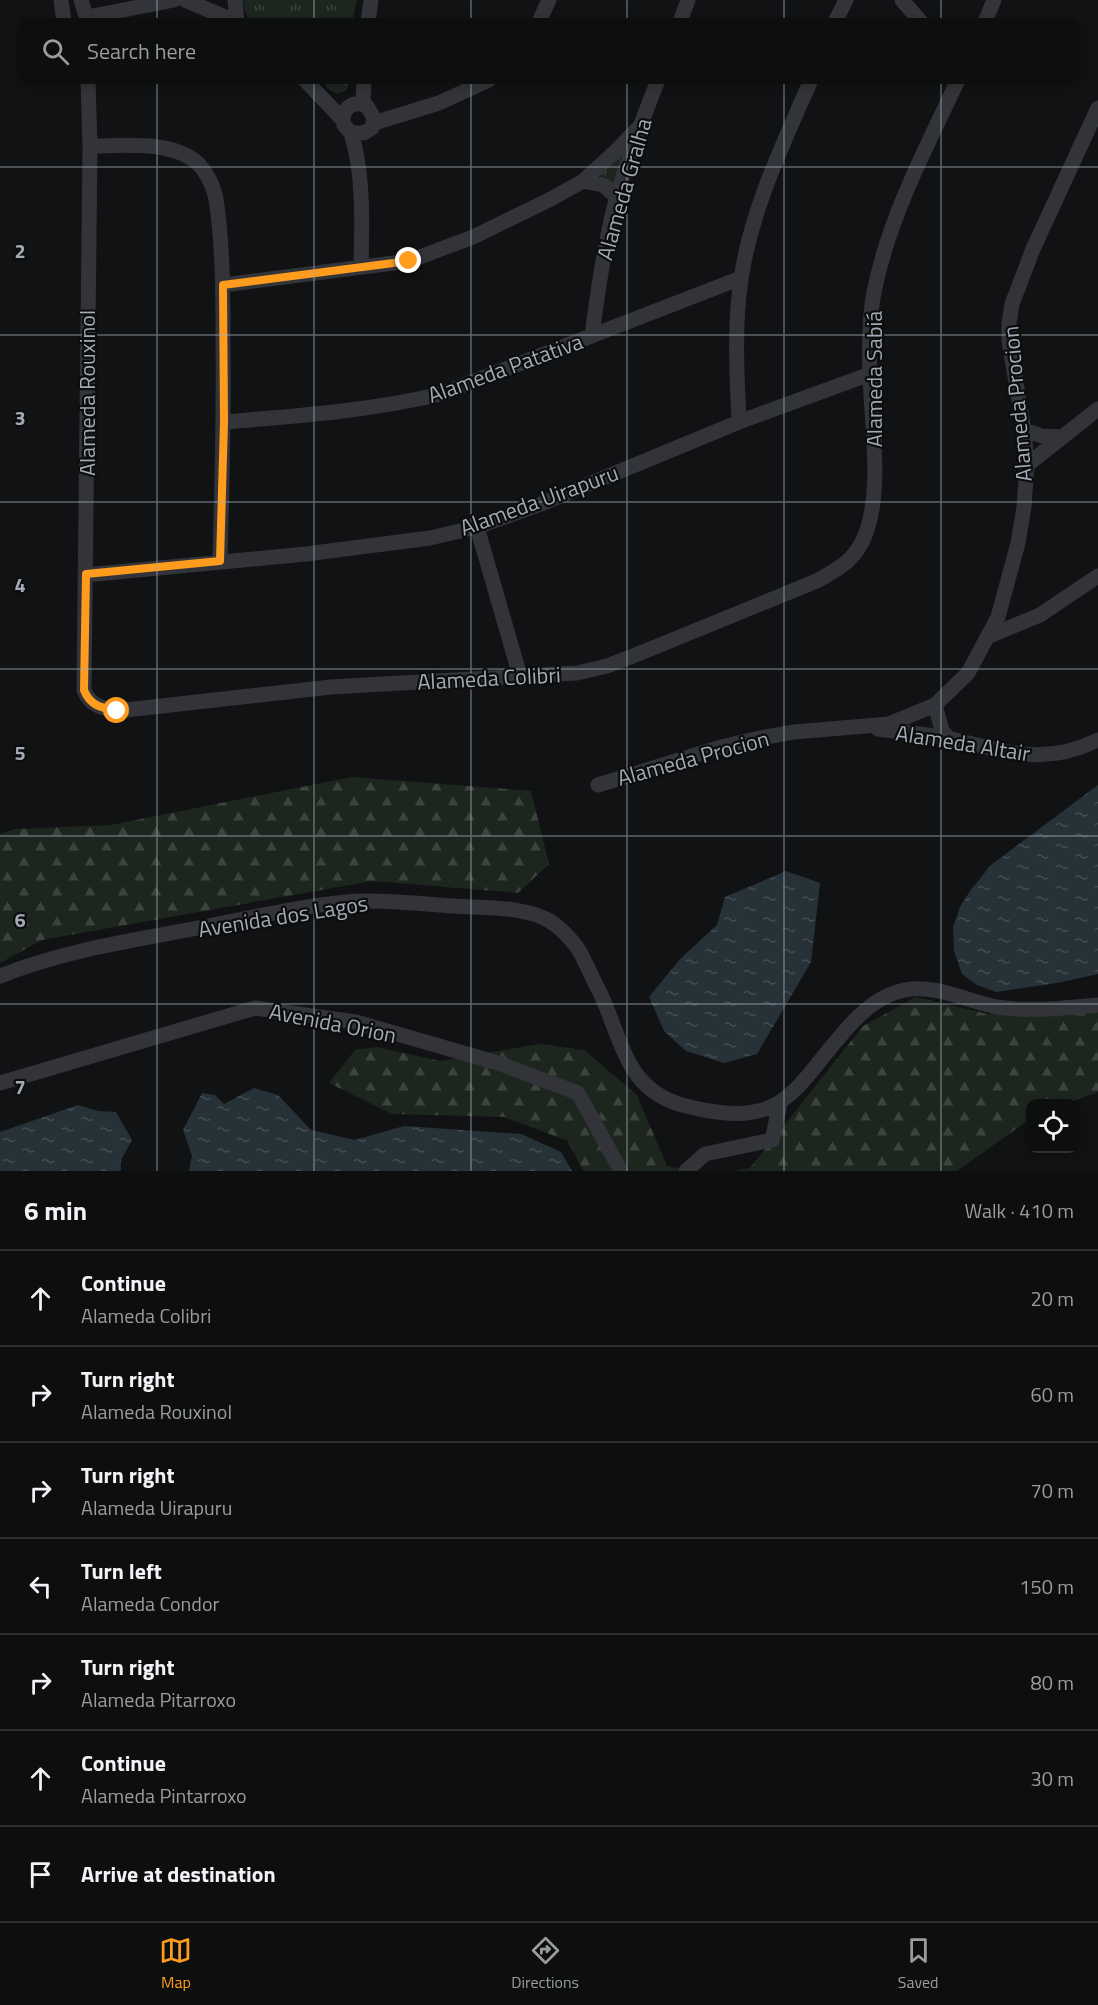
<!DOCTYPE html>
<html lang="en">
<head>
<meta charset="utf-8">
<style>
	body { margin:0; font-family:"Titillium Web",sans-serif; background:#161717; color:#f1f3f6 }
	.controls { position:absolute; right:18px; bottom:18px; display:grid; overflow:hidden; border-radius:12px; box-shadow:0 3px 9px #0003 }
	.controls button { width:54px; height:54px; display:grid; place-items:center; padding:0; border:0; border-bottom:2px solid #2d2e2e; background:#0d0e0e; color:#f1f3f6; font:30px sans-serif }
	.stop { position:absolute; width:18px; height:18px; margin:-14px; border:4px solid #ff9c1e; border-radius:50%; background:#fff }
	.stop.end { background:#ff9c1e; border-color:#fff; box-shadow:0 2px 6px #0008 }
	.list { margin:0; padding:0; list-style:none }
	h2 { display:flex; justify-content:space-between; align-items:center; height:78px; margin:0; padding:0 24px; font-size:26px }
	h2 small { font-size:20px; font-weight:400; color:#9a9c9e }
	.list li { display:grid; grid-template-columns:39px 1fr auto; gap:18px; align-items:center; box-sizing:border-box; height:96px; padding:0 24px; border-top:2px solid #2d2e2e }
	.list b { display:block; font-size:22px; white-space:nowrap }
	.list p { margin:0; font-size:20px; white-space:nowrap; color:#9a9c9e }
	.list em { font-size:20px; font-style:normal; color:#9a9c9e }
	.icon { flex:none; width:33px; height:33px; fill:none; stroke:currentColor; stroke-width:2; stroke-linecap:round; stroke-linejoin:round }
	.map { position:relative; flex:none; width:1098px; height:1171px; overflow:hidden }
	.search { position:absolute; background:#0d0e0e; box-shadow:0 3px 9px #0003; left:18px; right:18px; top:18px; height:66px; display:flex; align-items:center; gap:15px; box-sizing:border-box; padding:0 21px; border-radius:12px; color:#9a9c9e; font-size:22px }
	.sheet { height:750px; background:#0d0e0e }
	nav { display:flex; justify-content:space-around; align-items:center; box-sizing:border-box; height:84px; border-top:2px solid #2d2e2e; background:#0d0e0e; font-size:16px; color:#9a9c9e }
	nav a { display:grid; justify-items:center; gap:3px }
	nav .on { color:#ff9c1e }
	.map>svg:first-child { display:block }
	.forest { fill:url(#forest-firs) }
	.park { fill:url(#park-tufts) }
	.water { fill:url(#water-ripples) }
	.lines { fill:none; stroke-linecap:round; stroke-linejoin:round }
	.street { stroke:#323439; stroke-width:15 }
	.route { stroke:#ff9c1e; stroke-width:8 }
	.grid { fill:none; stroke:#a1aab6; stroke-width:1.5; stroke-opacity:0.55 }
	.labels { text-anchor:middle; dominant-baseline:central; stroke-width:4.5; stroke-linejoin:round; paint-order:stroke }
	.street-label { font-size:22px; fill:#a1aab6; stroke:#0d0d0e }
	.grid-label { font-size:20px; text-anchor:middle; font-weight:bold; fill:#a1aab6; stroke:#0d0d0e; stroke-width:4.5; stroke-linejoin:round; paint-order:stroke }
</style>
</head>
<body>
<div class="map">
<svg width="1098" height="1171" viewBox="0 0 1098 1171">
	<defs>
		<pattern id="forest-firs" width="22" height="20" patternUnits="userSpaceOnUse" patternTransform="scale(1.5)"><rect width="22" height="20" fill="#1d261e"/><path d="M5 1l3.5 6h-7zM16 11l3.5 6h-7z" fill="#3b433c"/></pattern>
		<pattern id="park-tufts" width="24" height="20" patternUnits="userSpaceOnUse" patternTransform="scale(1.5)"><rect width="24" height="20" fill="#1d261e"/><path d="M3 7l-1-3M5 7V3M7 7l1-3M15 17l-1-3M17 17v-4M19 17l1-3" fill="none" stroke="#3b433c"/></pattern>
		<pattern id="water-ripples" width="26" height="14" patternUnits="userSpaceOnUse" patternTransform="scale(1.5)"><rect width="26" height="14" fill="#273238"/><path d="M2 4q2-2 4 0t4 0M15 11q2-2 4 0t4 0" fill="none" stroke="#434d53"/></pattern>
	</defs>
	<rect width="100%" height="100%" fill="#111213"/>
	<path class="forest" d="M352,777L531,791L549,864L518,893L372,881L42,940L0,963V834L15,829L111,825Z
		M916,997L988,1014L1098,1010V1092L1067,1103L1030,1104V1119L957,1171H732L750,1168L863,1026Z
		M539,1044L584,1050L637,1095L667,1166L691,1171H583L568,1141L504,1117L392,1114L329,1083L355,1050L377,1047L440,1061Z"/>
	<path class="park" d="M244,0H357L352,22H256L247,17L243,3Z
		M322,80H349L347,90L337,94L328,89Z
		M621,153L617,180L613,184L601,177V173Z"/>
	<path class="water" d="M1098,785V974L1057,983L996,992L977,985L962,974L954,951L953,927L960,907L970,891L991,865Z
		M786,871L820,883L811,962L757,1054L724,1063L686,1051L664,1031L649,997L680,959L717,925L725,897Z
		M254,1088L278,1095L311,1130L355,1140L404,1126L521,1134L561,1152L572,1171H189L192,1156L183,1130L202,1093L215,1095L224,1104Z
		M78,1105L98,1111L116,1112L132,1140L121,1160V1171H0V1132Z"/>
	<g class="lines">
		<path class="street" d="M61,0L64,22
			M81,0L88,22
			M185,0L237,22
			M235,0L237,22
			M902,0L921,22
			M88,17L174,0
			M368,22L371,0
			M539,22L549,0
			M680,22L688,0
			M835,22L846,0
			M985,22L994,0
			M88,80L90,146L84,690C90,706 102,708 117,711L331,687L577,673L607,666L638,654L819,580C834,571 848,564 858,549C886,507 871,422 870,374C869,347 869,318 874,292C889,217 926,148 958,80
			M305,80L343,120L344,125L351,133H364L372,128L374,118L367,106C355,100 344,106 343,120
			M363,104L364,80
			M374,123L439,103L489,80
			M351,133C364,174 362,223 361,267
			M90,146C123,146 179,139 202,168C210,178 216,193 217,206C223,251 223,297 223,342C224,415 222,488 220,561
			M583,181L603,185L617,197
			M223,285L409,261L473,237L551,199L583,181L617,150L641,125
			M592,336C597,295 603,256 612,216C623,169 641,124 658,80
			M224,422C297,416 369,411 441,394L741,278
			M739,422C737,375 734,327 741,279C751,210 783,144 811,80
			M1024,430L1042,436L1063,437
			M1027,465L1098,409
			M477,527L520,676
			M85,575L306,554L430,538L477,527L541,504L739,422L870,374
			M989,636L1040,615L1098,576
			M935,705L942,730L949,739
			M878,729C902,732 927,734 951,739C1007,751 1042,767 1098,740
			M598,785L721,747L755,739L794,732L889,724L935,705L968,673L998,617L1018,543L1024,507L1027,465L1024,430L1009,341V323L1012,304L1033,249L1098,108
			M0,976C65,950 135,940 203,927C255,917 308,904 360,901C391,900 423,904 455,906C485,908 521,906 548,920C559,926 569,937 576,946C581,952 584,961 588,968C594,982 602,995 607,1009C625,1054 633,1093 686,1106C788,1132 793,1087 851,1024C866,1008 882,995 904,990C936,984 966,1001 997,1007C1029,1012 1065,1008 1098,1005
			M0,1083L255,1008L356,1022L498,1063L578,1093L621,1171
			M686,1171L705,1154L772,1140L780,1104"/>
	</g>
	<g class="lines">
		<path class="route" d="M117,711C102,708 90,706 84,690L86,574L220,561L224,422L223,285L409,261"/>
	</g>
	<path class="grid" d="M157,0V22M314,0V22M471,0V22M627,0V22M784,0V22M941,0V22M157,80V1171M314,80V1171M471,80V1171M627,80V1171M784,80V1171M941,80V1171M0,167H1098M0,335H1098M0,502H1098M0,669H1098M0,836H1098M0,1004H1098"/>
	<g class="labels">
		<g class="street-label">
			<text transform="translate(624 189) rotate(-74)">Alameda Gralha</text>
			<text transform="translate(505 368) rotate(-20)">Alameda Patativa</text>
			<text transform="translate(874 379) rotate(-90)">Alameda Sabiá</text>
			<text transform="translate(87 393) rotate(-90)">Alameda Rouxinol</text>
			<text transform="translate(1017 404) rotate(-95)">Alameda Procion</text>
			<text transform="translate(539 500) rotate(-20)">Alameda Uirapuru</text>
			<text transform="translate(489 678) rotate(-3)">Alameda Colibri</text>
			<text transform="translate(963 743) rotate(9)">Alameda Altair</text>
			<text transform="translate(693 758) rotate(-15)">Alameda Procion</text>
			<text transform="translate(283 916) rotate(-9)">Avenida dos Lagos</text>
			<text transform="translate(333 1023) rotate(11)">Avenida Orion</text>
		</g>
	</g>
	<g class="grid-label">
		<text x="20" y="258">2</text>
		<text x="20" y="425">3</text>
		<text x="20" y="592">4</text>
		<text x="20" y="760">5</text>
		<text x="20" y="927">6</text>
		<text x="20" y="1094">7</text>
	</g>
</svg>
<div class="controls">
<button><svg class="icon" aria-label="locate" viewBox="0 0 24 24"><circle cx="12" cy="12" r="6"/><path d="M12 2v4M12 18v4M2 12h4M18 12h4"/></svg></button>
</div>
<div class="stop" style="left:117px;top:711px"></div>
<div class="stop end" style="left:409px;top:261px"></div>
<div class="search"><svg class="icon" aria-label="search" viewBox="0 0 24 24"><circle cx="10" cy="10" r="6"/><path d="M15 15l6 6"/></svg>Search here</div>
</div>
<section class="sheet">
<h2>6 min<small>Walk · 410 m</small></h2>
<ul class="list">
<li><svg class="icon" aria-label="ahead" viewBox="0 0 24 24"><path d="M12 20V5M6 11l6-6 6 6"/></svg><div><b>Continue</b><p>Alameda Colibri</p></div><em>20 m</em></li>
<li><svg class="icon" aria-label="right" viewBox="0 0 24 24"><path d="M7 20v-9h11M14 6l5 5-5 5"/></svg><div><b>Turn right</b><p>Alameda Rouxinol</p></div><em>60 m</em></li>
<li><svg class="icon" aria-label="right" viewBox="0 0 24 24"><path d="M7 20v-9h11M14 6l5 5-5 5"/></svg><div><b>Turn right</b><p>Alameda Uirapuru</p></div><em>70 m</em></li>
<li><svg class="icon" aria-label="left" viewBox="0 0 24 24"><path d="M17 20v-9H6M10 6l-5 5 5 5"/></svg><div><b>Turn left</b><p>Alameda Condor</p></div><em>150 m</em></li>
<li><svg class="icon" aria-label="right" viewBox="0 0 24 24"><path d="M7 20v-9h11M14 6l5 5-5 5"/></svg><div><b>Turn right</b><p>Alameda Pitarroxo</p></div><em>80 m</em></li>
<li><svg class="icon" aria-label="ahead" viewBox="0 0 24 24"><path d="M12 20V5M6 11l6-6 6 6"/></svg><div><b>Continue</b><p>Alameda Pintarroxo</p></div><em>30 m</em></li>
<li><svg class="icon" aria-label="arrive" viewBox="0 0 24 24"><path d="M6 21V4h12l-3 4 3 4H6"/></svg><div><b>Arrive at destination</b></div></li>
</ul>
</section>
<nav>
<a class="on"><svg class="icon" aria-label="map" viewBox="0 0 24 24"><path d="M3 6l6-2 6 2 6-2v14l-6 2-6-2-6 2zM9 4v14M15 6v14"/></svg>Map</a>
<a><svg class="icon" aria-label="directions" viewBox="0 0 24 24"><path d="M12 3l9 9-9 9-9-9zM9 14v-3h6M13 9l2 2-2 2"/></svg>Directions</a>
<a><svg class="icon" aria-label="saved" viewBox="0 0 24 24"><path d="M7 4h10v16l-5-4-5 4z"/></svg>Saved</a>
</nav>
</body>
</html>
